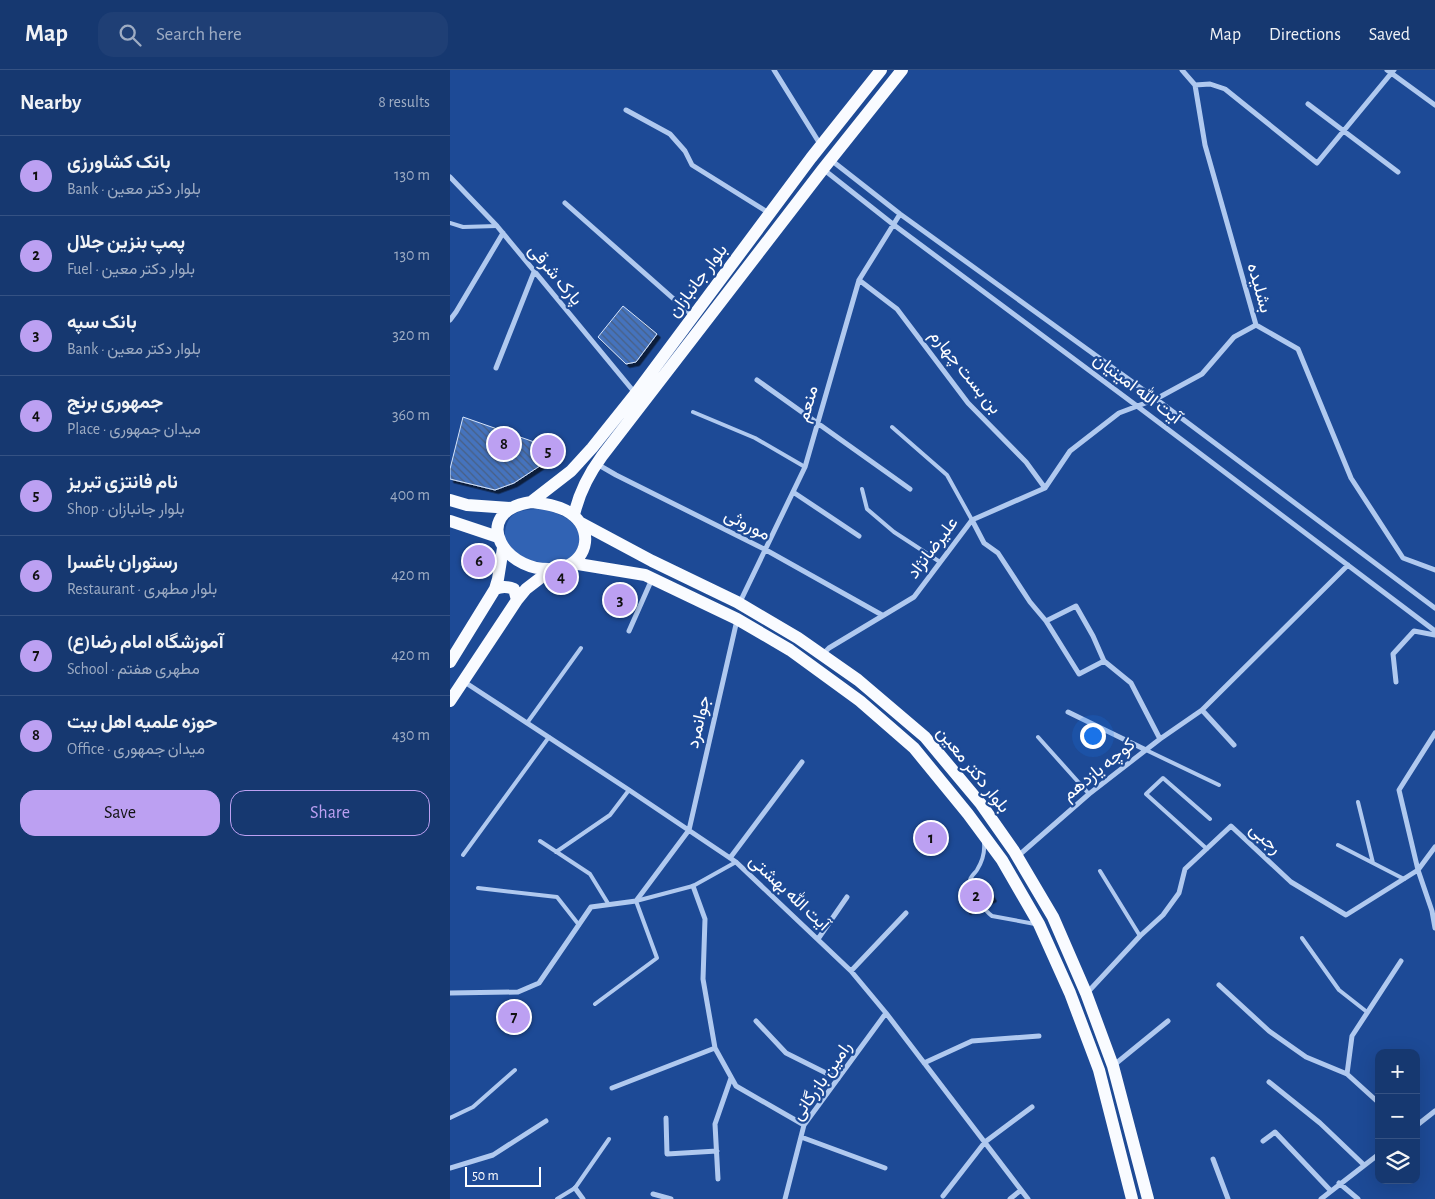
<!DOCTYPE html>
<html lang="en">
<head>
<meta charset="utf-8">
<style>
	body { margin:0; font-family:"Alegreya Sans",Vazirmatn,sans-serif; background:#1f3f75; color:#f1f3f6 }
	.controls { position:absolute; right:15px; bottom:15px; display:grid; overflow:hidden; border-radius:10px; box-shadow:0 5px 20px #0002 }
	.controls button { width:45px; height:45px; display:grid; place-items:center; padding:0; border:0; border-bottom:1px solid #355283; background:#163870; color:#f1f3f6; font:25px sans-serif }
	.scale { position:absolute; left:15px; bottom:12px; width:76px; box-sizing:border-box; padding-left:5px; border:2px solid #fff; border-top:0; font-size:14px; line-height:18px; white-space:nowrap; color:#fff; -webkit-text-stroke:4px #1d4a96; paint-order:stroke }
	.you { position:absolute; left:642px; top:665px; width:18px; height:18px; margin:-12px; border:4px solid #fff; border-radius:50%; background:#1a73e8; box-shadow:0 0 0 8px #1a73e833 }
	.badge { display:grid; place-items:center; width:32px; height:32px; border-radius:50%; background:#bca0f2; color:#111; font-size:16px; font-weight:700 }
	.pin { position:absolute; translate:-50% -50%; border:2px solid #fff; box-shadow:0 1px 5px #0006 }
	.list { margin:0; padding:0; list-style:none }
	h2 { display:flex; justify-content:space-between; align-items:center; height:65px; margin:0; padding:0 20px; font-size:21px }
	h2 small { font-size:16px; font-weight:400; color:#9eacc3 }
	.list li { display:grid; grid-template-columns:32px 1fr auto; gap:15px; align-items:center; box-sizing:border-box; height:80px; padding:0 20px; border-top:1px solid #355283 }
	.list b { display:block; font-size:19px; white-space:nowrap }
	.list p { margin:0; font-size:16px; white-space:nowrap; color:#9eacc3 }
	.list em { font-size:16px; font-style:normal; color:#9eacc3 }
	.actions { display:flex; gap:10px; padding:15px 20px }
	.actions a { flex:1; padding:11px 0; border:1px solid #bca0f2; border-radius:15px; text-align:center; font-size:18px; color:#bca0f2 }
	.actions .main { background:#bca0f2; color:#111 }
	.icon { flex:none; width:28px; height:28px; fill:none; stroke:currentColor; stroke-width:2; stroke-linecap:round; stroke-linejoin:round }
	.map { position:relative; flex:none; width:985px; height:1129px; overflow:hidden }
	header { display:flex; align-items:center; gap:30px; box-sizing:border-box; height:70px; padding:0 25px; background:#163870; border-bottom:1px solid #355283 }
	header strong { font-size:24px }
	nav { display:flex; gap:28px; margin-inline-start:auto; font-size:18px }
	.search { width:350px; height:45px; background:#1f3f75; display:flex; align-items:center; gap:12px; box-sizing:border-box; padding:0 18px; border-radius:15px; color:#9eacc3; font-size:19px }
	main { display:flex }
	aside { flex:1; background:#163870 }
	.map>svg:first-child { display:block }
	.grass { fill:#3163b4 }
	.building { fill:url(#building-back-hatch); stroke:#d7e5fb; filter:url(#shadow) }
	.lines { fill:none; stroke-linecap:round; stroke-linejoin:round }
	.lane { stroke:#b0c9ef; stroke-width:4 }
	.street { stroke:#b0c9ef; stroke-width:5 }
	.primary { stroke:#f9fbff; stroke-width:12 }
	.labels { text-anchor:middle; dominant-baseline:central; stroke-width:4.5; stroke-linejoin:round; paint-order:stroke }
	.street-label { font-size:18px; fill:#fff; stroke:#1d4a96 }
</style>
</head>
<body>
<header>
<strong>Map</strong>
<div class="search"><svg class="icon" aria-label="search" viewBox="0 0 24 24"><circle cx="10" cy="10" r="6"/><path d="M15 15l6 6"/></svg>Search here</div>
<nav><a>Map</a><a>Directions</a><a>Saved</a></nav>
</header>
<main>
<aside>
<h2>Nearby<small>8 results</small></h2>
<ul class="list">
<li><span class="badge">1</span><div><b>بانک کشاورزی</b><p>Bank · بلوار دکتر معین</p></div><em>130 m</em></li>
<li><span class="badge">2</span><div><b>پمپ بنزین جلال</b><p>Fuel · بلوار دکتر معین</p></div><em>130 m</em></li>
<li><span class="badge">3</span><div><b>بانک سپه</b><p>Bank · بلوار دکتر معین</p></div><em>320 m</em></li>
<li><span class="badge">4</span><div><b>جمهوری برنج</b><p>Place · میدان جمهوری</p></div><em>360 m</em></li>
<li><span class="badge">5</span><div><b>نام فانتزی تبریز</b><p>Shop · بلوار جانبازان</p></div><em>400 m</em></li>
<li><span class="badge">6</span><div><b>رستوران باغسرا</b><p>Restaurant · بلوار مطهری</p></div><em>420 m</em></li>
<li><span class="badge">7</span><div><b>آموزشگاه امام رضا(ع)</b><p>School · مطهری هفتم</p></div><em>420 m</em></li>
<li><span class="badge">8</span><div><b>حوزه علمیه اهل بیت</b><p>Office · میدان جمهوری</p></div><em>430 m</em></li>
</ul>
<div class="actions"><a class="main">Save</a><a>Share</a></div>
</aside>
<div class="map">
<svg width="985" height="1129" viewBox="0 0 985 1129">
	<defs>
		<pattern id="building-back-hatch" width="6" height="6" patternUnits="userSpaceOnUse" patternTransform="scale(1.25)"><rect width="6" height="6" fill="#4573bd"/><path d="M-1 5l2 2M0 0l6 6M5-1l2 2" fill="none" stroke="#486084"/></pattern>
		<filter id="shadow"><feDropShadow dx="3.5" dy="3.5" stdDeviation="0" flood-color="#0009"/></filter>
	</defs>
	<rect width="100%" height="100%" fill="#1d4a96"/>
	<path class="grass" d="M88,439C107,441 136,452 128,477C126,485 120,489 112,492C96,496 69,490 59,476C56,472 54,467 55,462C57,442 70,440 88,439Z"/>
	<path class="building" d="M173,236L207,264L186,292L176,294L148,267Z
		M13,347L90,374L105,386L64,413L45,420L0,409V399Z
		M535,814L543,828L535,832L526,818Z
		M519,822L528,836L517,841L509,827Z"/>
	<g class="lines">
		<path class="lane" d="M0,153L13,157L47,156
			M243,342L305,368L355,397
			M442,357L497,405L522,450
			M412,419L417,439L444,462L490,492
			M77,653L131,578
			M588,667L639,724
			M696,680L769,715
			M908,732L923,793
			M90,771L140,804L159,835
			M534,773C535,783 532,792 527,800C525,803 521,806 520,810C517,817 536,842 542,846L585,854
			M888,775L954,809
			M757,779L696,724L713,708L760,749
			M106,782L160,745L179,720
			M13,785L99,667
			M650,801L690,866
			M28,818L107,827L129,855
			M852,868L889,920L917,942
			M145,934L207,888L186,831L243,816L286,792
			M0,1048L23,1037L65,1000
			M107,1129L125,1118L159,1069"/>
		<path class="street" d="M324,0L370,74
			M732,0L745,15L755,75L806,255L848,279L901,408L953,488L985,500
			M937,0L985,35
			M745,15L760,14L775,19L867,93L944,0
			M858,34L948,102
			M176,40L220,64L235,81L242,95L319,143
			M381,90L450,144L706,329L985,538
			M373,99L444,155L687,336L985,561
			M0,107L47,156L185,323
			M115,133L243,246
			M409,210L447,239L518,333L576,392L595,418
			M0,250L6,242L53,163
			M46,298L84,202
			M307,310L460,419
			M147,394L166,405L316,480L432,545
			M343,422L409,466
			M522,450L534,473L548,483L580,532L596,551L629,604L654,591L643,566L626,536L596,551
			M290,532L355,397L409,210L450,144
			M179,561L202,509
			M373,584L379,578L464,527L522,450L595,418L620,381L669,343L706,329L752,304L784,267L806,255
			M654,591L681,613L710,669
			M13,611L179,720L286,792L401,901L436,943L578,1129
			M946,612L943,584L964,561L985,565
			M752,640L784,675
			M618,642L696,680
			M985,663L949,720L968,800L982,841L985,858
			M568,786L639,724L710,669L752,640L898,495
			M280,788L352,692
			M243,816L255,849L253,909L265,978L286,1016L354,1055
			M368,869L397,827
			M401,901L456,843
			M769,915L819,961L856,987L897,1004L929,1033
			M0,923L68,922L89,913L141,837L186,831L239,760L287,550
			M637,923L690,866L713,845L729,823L735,799L781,756L841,812L896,845L968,800L985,777
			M306,951L336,983L388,1009
			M474,993L522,971L589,966
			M664,995L718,951
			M897,1004L902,966L951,891
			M819,1012L870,1053L914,1095
			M162,1018L265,978
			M216,1048L217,1084L267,1081
			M966,1056L985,1041
			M351,1067L435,1098
			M813,1071L825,1062L880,1120
			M763,1089L778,1129
			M0,1098L43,1085L96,1051
			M268,1109L265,1054L281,1008
			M889,1113L908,1129
			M125,1118L133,1129
			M203,1124L221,1129
			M493,1126L535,1072L582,1037
			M335,1129L354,1055L436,943
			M560,1129L571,1120
			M871,1129L929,1084"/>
		<path class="primary" d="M0,430L17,435L61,438
			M81,432L121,401L142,378L186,323L361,88L431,0
			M81,432C96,434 113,436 124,446C144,463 136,493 110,498C55,508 17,442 81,432Z
			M124,445C129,423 138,405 152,386L373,99L452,0
			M0,451L48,467
			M131,453L202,491L287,532L348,568L408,610L475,667L531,734L564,781L603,847L636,923L663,996L698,1129
			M122,493L195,505L287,549L340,580L410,631L464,678L518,744L552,790L589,854L620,923L649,1000L682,1129
			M45,519C52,516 57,516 64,519L67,530
			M0,592L45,519L48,509L53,478
			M0,631L67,530L76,519L102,499"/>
	</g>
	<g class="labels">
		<g class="street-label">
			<text transform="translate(105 205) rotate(50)">پارک شرقی</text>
			<text transform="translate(248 211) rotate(-53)">بلوار جانبازان</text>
			<text transform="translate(809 218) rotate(74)">بشلیده</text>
			<text transform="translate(515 302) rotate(51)">بن بست چهارم</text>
			<text transform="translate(687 319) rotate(37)">آیت الله امینیان</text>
			<text transform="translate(358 334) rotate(-74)">منعم</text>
			<text transform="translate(297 455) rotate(27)">موروثی</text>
			<text transform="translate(483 478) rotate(-53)">علیرضانژاد</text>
			<text transform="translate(249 652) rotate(-77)">جوانمرد</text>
			<text transform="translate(523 700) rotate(51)">بلوار دکتر معین</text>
			<text transform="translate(649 700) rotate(-39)">کوچه یازدهم</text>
			<text transform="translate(815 769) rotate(43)">رجبی</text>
			<text transform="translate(339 823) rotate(43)">آیت الله بهشتی</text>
			<text transform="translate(372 1011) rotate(-55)">رامین بازرگانی</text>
		</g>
	</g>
</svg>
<div class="controls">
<button>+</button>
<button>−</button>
<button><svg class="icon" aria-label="layers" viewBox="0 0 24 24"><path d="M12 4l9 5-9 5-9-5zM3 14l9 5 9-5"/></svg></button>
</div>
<div class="scale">50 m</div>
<div class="you"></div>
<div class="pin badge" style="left:481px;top:768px">1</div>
<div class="pin badge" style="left:526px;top:826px">2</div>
<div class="pin badge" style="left:170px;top:530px">3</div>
<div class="pin badge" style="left:111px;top:507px">4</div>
<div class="pin badge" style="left:98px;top:381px">5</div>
<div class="pin badge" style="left:29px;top:491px">6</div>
<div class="pin badge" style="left:64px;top:947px">7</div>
<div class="pin badge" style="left:54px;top:374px">8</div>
</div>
</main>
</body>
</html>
